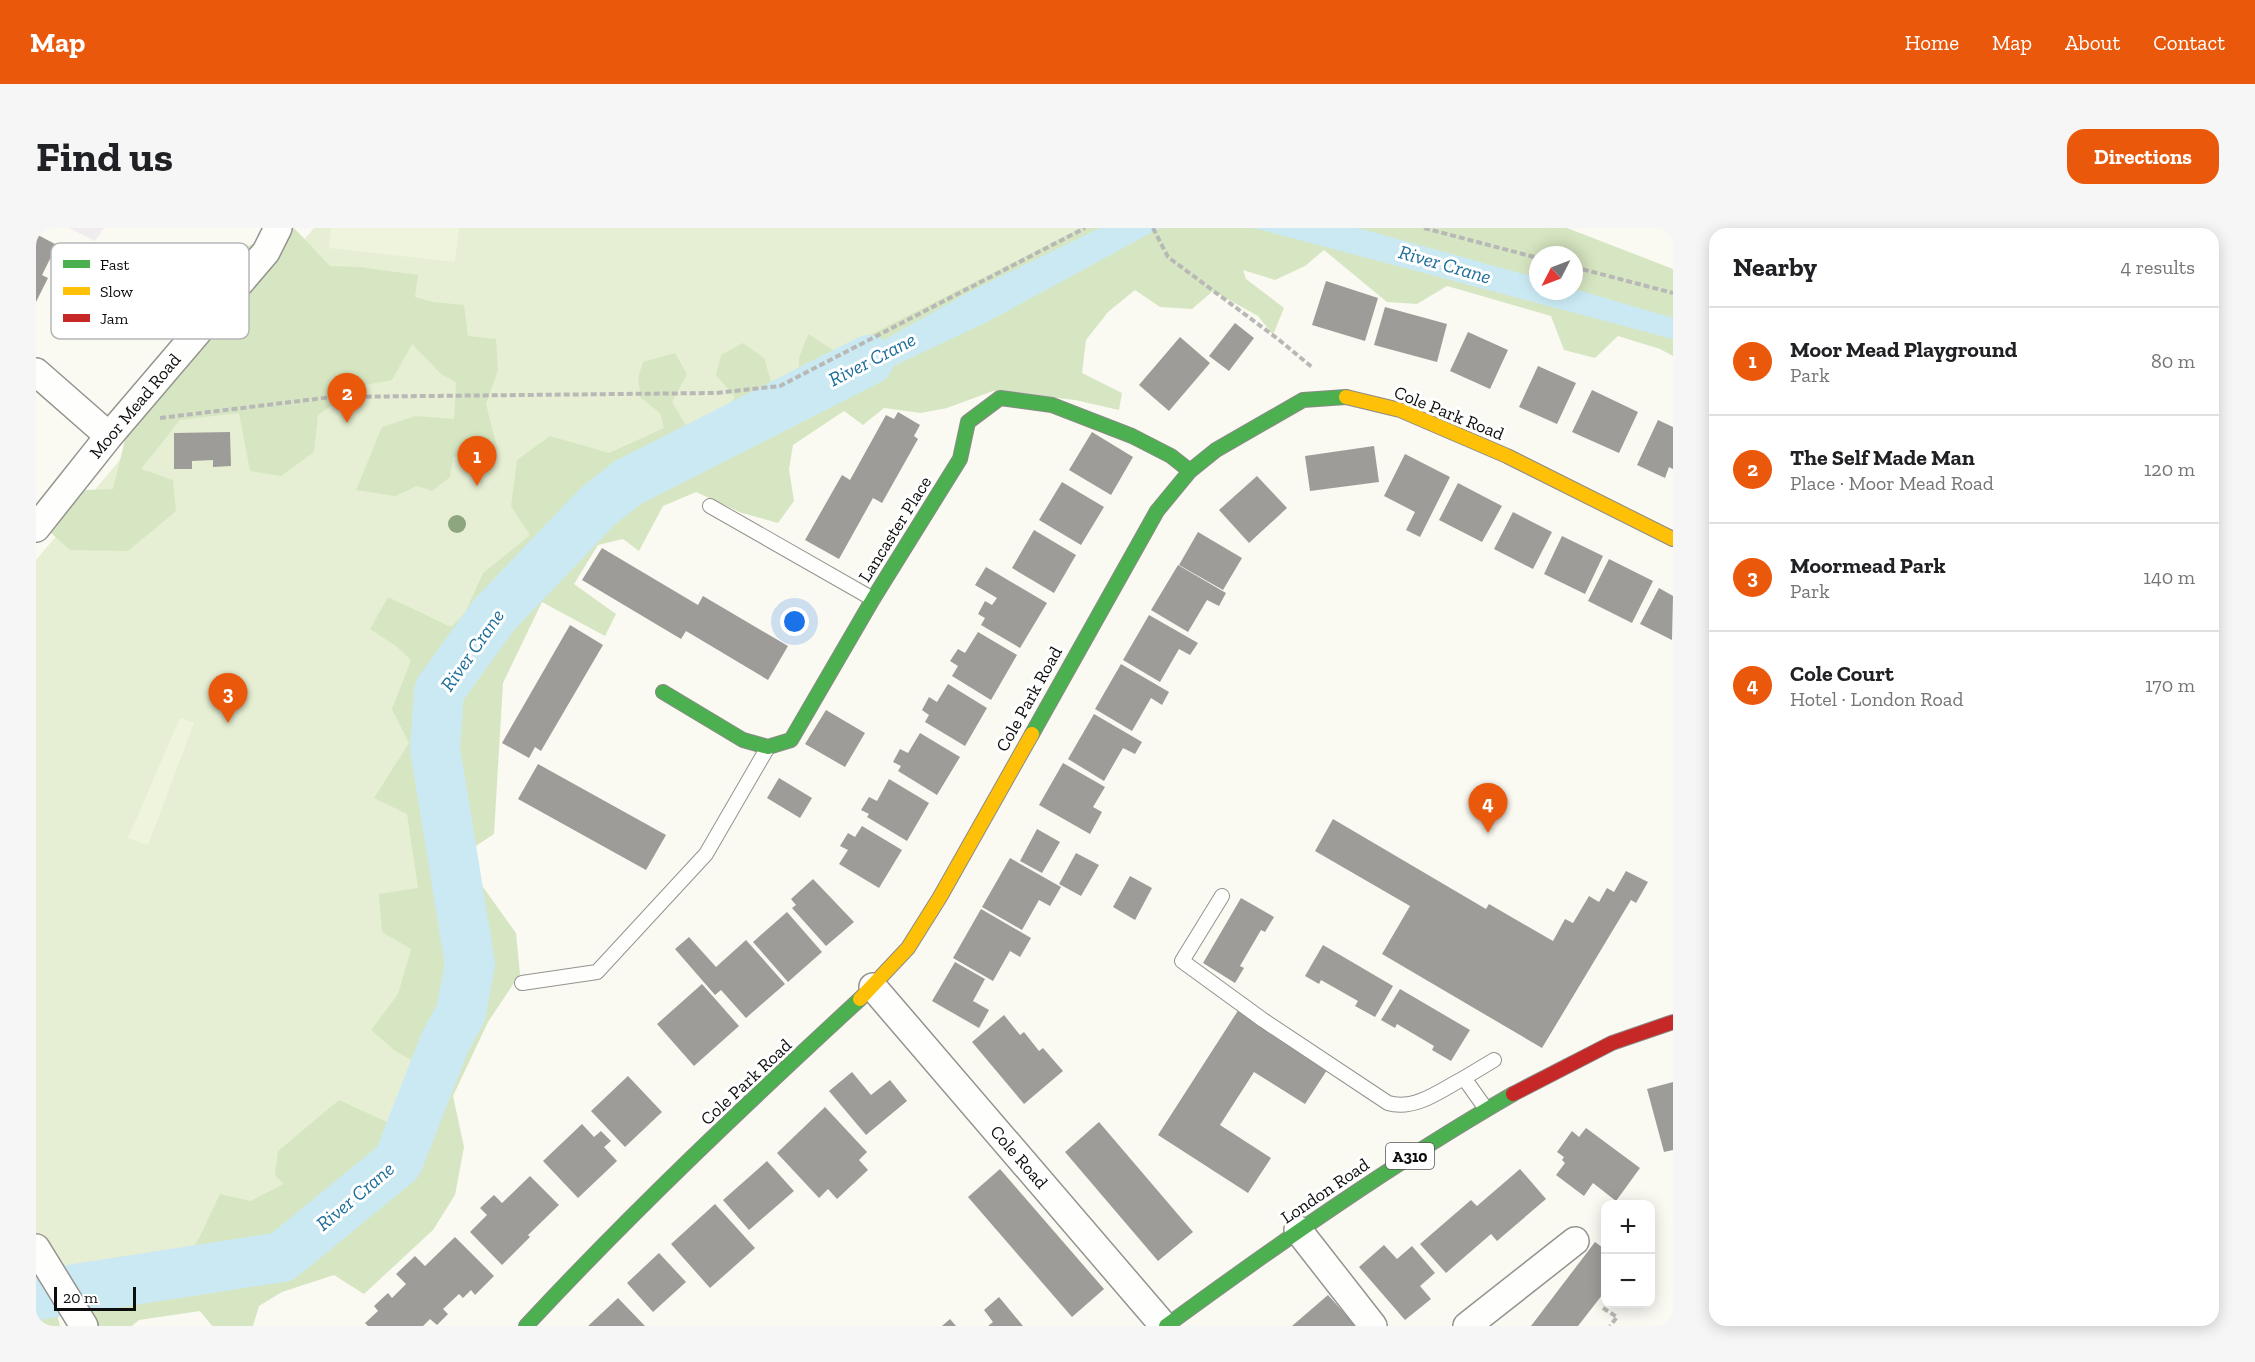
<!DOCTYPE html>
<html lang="en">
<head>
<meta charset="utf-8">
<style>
	body { margin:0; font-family:"Zilla Slab",serif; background:#f6f6f6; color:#202124 }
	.controls { position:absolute; right:18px; bottom:18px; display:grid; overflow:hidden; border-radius:12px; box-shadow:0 3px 15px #0003 }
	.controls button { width:54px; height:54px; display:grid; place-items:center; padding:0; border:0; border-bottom:2px solid #e0e0e0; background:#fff; color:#202124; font:30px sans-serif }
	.compass { position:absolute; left:1493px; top:18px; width:54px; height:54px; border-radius:50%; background:#fff; box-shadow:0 3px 15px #0003; rotate:228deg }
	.scale { position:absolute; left:18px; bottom:15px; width:82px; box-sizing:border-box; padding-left:6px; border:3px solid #0d0d0d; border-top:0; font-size:16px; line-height:21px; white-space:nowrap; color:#0d0d0d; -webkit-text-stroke:4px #fff; paint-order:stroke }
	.you { position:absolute; left:759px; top:394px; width:21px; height:21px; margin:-15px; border:4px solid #fff; border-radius:50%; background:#1a73e8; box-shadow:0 0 0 9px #1a73e833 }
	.badge { display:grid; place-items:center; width:39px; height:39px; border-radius:50%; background:#ea580c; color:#fff; font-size:20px; font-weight:700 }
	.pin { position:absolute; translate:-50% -50px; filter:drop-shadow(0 2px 3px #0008) }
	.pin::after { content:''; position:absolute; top:32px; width:21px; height:18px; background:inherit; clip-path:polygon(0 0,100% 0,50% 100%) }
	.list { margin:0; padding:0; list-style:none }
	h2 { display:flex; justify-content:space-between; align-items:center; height:78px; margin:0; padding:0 24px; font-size:26px }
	h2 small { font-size:20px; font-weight:400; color:#757577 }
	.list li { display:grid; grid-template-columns:39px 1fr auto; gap:18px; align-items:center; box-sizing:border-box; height:108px; padding:0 24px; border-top:2px solid #e0e0e0 }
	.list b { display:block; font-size:22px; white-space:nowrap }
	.list p { margin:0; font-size:20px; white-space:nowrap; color:#757577 }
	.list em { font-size:20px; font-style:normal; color:#757577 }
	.map { position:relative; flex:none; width:1637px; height:1098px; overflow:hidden; border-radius:18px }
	header { display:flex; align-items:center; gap:36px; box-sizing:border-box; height:84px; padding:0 30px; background:#ea580c; color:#fff }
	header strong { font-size:28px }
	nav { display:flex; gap:33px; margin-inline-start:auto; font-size:21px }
	.intro { display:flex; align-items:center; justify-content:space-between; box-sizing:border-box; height:144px; padding:0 36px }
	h1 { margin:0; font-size:42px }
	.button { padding:15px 27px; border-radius:18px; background:#ea580c; color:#fff; font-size:21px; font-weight:700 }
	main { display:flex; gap:36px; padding:0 36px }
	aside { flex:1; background:#fff; border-radius:18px; box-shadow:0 3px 15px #0003 }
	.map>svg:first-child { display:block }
	.industrial { fill:#f1ecef }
	.green { fill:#e6efd3 }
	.forest { fill:#d7e6c2; fill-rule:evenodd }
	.pitch { fill:#eff4dd }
	.water { fill:#cae9f3 }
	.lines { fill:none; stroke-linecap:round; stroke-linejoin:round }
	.river { stroke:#cae9f3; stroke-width:50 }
	.building { fill:#9e9c98 }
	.lane-casing { stroke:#949390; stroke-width:16 }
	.street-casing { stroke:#949390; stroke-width:30 }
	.fast-casing { stroke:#8a8a87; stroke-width:16 }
	.slow-casing { stroke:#8a8a87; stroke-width:16 }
	.jam-casing { stroke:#8a8a87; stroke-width:16 }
	.path { stroke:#b8b8b6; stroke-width:4; stroke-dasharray:6 3; stroke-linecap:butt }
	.lane { stroke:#fefefd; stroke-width:14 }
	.street { stroke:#fefefd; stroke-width:27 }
	.fast { stroke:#4caf50; stroke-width:14 }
	.slow { stroke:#ffc107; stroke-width:14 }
	.jam { stroke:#c62828; stroke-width:14 }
	.tree { fill:#8da67f }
	.labels { text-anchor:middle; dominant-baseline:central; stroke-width:6; stroke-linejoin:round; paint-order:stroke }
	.shield { fill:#fff; stroke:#565656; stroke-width:1.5 }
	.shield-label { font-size:16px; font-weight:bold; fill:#0d0d0d }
	.street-label { font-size:18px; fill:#0d0d0d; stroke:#fff }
	.water-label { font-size:20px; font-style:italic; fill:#1d6e99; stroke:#fff }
	.key { fill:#fff; stroke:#b6b6b6; stroke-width:1.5 }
	.key-label { font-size:16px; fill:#0d0d0d }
</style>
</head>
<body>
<header>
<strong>Map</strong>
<nav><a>Home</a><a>Map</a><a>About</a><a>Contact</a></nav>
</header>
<div class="intro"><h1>Find us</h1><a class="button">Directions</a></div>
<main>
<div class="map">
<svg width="1637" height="1098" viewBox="0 0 1637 1098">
	<rect width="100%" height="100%" fill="#faf9f2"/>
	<path class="industrial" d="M33,0H68L59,13Z"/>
	<path class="green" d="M278,0H1073L643,202L461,349L395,641L380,839L350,914L226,1011L103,1040L0,1055V332Z"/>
	<path class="forest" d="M258,0L294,38L324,39L382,47L379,69L397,74L428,77L432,108L460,111L462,142L450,176L462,223L417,229L414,249L396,263L381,258L359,268L320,262L346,199L379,188L418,191L420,154L405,146L376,116L356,152L324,158L282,187L278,224L245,248L214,243L203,185L144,192L105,241L137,252L140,283L92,323L34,322L15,305L23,272L50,262L77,261L89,212L129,163L128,132L202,24L243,1Z
		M1045,0H1531L1637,41V128L1624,121L1582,108L1559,130L1528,122L1515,88L1411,58L1381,76L1351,74L1288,22L1269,38L1239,52L1207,42L1210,51L1248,80L1237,107L1222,88L1177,63L1156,81L1124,79L1099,62L1072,84L1050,112L1046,145L1086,165L1083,182L1039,172L957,163L911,180L885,185L848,180L827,197L808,183L757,217L753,241L758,273L742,295L706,285L660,264L627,278L603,323L587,311L562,317L538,356L580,386L569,408L506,374L467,455L458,606L432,623L447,659L480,705L484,746L452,794L417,868L428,919L419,967L397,1002L328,1066L298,1047L246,1064L223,1078L217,1098H176L164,1083L103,1092L96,1098H61L33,1047L154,1024L163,1010L184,966L215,973L247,956L239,947L242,923L303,872L351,894L369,866L375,832L358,822L335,802L362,766L375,721L346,704L343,666L382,660L371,586L338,570L373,515L356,481L375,432L360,418L334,401L352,369L415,399L429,385L447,345L494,307L475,278L481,232L514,208L573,225L628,200L624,185L605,170L602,150L607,134L639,125L651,146L636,174L651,199L690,182L699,169L680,147L685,127L707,115L728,130L736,157L763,141V130L772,106L800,124ZM1502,27H1538V63H1502Z
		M0,1009L26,1045L19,1078L24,1098H0Z"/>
	<path class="pitch" d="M295,0H423L419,34L293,20Z
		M144,490L158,495L112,617L92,610Z"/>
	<path class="water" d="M1064,0H1124L953,93L777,176L769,156L937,62Z
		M1218,0H1322L1502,50V63H1538V61L1637,90V111Z"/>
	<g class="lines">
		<path class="river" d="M0,1067L246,1029L362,934L409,814L425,785L434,736L399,521L403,463L458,387L562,278L591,255L833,132"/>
	</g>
	<path class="building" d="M0,6L21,17L6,47L12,50L0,74Z
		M1290,53L1342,70L1329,113L1276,97Z
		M1349,79L1411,96L1401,134L1338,117Z
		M1199,95L1218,110L1193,143L1173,128Z
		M1432,104L1472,122L1454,161L1414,143Z
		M1144,109L1174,135L1133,183L1103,157Z
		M1502,138L1540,155L1521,196L1483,179Z
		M1556,162L1602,184L1583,225L1536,204Z
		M862,184L884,197L878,208L882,211L846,275L837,270L803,331L769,312L806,247L814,252L850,187L858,191Z
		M1622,192L1637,199V241L1633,239L1629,250L1601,237Z
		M194,204L195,238L177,239V232L156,233V241H138V205Z
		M1056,204L1097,229L1075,267L1033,242Z
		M1338,218L1343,254L1274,263L1269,228Z
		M1369,226L1414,249L1384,309L1370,302L1379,284L1348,268Z
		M1221,248L1251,280L1213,315L1183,282Z
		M1026,254L1068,279L1045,317L1003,292Z
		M1422,255L1466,278L1446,314L1403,292Z
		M1477,284L1516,304L1497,341L1458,321Z
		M998,302L1040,327L1018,365L976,340Z
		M1162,304L1206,330L1187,362L1143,337Z
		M1526,308L1567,328L1549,366L1508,346Z
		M566,320L662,377L667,368L752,418L732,452L650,403L645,411L546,352Z
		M1573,331L1617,353L1596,395L1552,373Z
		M1142,337L1190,365L1183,378L1171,372L1152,404L1115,382Z
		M950,339L1011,375L984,420L945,397L949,390L942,386L949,373L956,377L961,370L939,357Z
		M1623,360L1637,368L1636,412L1604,396Z
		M1113,387L1162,415L1154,427L1143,421L1124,454L1087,432Z
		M534,397L567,417L505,523L499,519L493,530L466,515Z
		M942,404L981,427L955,472L916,448L922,438L914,433L922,421L929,425Z
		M1085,436L1133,464L1126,477L1115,470L1096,503L1059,481Z
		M912,456L951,480L929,518L889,494L893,487L886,482L893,469L901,474Z
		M790,482L829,505L809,539L769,516Z
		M1058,486L1106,514L1099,526L1087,520L1068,553L1032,531Z
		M884,505L924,529L901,567L862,543L865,538L857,534L864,521L872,525Z
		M1027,535L1069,559L1057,579L1066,584L1054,606L1003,577Z
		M502,536L630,607L610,642L482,571Z
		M743,550L776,570L764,590L731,570Z
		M853,551L893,575L871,613L831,589L833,586L825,582L833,569L841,573Z
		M1297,591L1450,681L1453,676L1517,713L1529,691L1537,695L1553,668L1563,674L1571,660L1578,664L1590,643L1612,654L1600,675L1595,672L1506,820L1346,726L1374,678L1279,623Z
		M826,598L866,622L843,660L803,636L812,622L804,618L812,605L819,609Z
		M1001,601L1024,614L1006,645L984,633Z
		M1040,625L1063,637L1045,668L1023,656Z
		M974,630L1025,659L1014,678L1003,672L986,702L946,679Z
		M1094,648L1116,660L1099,692L1077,679Z
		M777,651L818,694L790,718L756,680L760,677L755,671Z
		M1205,670L1238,689L1229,704L1225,702L1204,738L1208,740L1199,755L1167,735Z
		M945,681L995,710L984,729L974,723L957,753L917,730Z
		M751,684L786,724L752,754L717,714Z
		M653,709L680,739L710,712L749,756L710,790L685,762L679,767L639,721Z
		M1287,717L1357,758L1339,789L1319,778L1322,773L1285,752L1283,756L1269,748Z
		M919,734L949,751L937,773L953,782L943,800L896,773Z
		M666,756L703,798L658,838L621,796Z
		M1364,761L1434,802L1415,833L1396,822L1398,818L1361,796L1359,800L1345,792Z
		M1203,781L1293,839L1269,876L1218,844L1184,897L1235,930L1212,965L1122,907Z
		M968,787L984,807L988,804L1003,823L1007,820L1027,843L988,876L936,814Z
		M816,844L835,867L854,852L871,873L830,907L793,863Z
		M592,848L626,884L589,919L555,883Z
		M1637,854V922L1628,924L1611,861Z
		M789,879L831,924L823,932L832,942L801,971L792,961L783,970L741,925Z
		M1063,894L1157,1004L1122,1033L1029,924Z
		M546,896L558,909L565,903L575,913L568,919L581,933L542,970L507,933Z
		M1550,900L1604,940L1580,973L1557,955L1548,968L1520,947L1529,935L1526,932L1528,929L1521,924L1536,903L1543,909Z
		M731,933L758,963L713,1002L687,972Z
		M964,941L1068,1061L1036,1089L932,969Z
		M1484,941L1510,971L1461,1013L1455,1006L1410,1045L1384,1016L1435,972L1441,978Z
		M494,948L523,977L492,1007L494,1009L466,1037L434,1004L451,987L444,980L458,967L466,975Z
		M679,976L719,1020L674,1060L635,1016Z
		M419,1009L458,1048L439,1067L435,1062L427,1070L423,1066L407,1081L412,1086L401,1097L394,1091L387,1098H332L329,1095L342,1083L338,1078L352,1065L356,1070L370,1056L360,1046L379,1028L389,1038Z
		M1559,1014L1570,1022V1062L1542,1098H1495Z
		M1348,1017L1361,1031L1376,1018L1399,1045L1384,1058L1395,1071L1369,1092L1323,1039Z
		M623,1025L650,1054L617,1084L591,1055Z
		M1292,1067L1320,1098H1256Z
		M963,1069L987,1098H952L957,1094L948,1082Z
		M582,1070L609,1098H552Z
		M914,1091L920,1098H906Z"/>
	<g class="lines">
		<defs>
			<path id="lane" d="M674,278L837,371
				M1186,668L1146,733L1227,792L1352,875C1379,883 1405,862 1428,850L1450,881
				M486,755L561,744L670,626L732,519
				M1428,850L1458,832"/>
			<path id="street" d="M0,144L73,208
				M0,300L73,208L230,24L242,0
				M837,759L1128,1098
				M1262,1002L1337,1098
				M0,1020L48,1098
				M1431,1098L1539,1013"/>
			<path id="fast" d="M627,464L707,512L732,519L755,512L837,371L924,231L932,194L964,170L1016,177L1096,208L1135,228L1154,243
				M996,506L1121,283L1154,243L1180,222L1267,172L1310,169
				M490,1098C596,984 709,877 824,771
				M1130,1098C1242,1016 1356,936 1477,866"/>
			<path id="slow" d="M1310,169L1364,182L1471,228L1637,311
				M824,771L872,720L904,669L996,506"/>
			<path id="jam" d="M1477,866L1576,815L1637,794"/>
		</defs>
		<use href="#lane" class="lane-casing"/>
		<use href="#street" class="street-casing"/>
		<use href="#fast" class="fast-casing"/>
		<use href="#slow" class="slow-casing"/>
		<use href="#jam" class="jam-casing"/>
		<path class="path" d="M1117,0L1132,29L1242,111L1277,140
			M1388,0L1502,30
			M1538,39L1637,65
			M124,190L296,169L680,165L744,158L1049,0
			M1567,1080L1581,1089L1574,1098"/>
		<use href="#lane" class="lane"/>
		<use href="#street" class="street"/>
		<use href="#fast" class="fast"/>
		<use href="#slow" class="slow"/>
		<use href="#jam" class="jam"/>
	</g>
	<circle class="tree" cx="421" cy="296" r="9"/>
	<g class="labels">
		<rect class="shield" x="1350" y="915" width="48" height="26" rx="4.5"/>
		<g class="shield-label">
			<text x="1374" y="928">A310</text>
		</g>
		<g class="street-label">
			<text transform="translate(99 178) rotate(-50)">Moor Mead Road</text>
			<text transform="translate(1413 185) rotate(22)">Cole Park Road</text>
			<text transform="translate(859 301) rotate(-58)">Lancaster Place</text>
			<text transform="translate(993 471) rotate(-61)">Cole Park Road</text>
			<text transform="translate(710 854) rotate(-43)">Cole Park Road</text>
			<text transform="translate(983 929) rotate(49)">Cole Road</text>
			<text transform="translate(1289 963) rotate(-34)">London Road</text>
		</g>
		<g class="water-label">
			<text transform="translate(1409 36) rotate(16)">River Crane</text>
			<text transform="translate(836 131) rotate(-27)">River Crane</text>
			<text transform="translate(436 422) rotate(-55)">River Crane</text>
			<text transform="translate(319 968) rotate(-40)">River Crane</text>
		</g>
	</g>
	<rect x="15" y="15" width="198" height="96" rx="9" class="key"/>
	<rect x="27" y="32" width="27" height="8" fill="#4caf50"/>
	<rect x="27" y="59" width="27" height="8" fill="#ffc107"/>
	<rect x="27" y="86" width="27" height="8" fill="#c62828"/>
	<g class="key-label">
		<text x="64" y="42">Fast</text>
		<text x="64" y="69">Slow</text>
		<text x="64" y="96">Jam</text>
	</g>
</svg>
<div class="controls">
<button>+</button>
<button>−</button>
</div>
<svg class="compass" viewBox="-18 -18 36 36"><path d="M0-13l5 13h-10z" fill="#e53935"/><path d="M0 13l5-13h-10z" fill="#757577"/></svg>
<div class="scale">20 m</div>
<div class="you"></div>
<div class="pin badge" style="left:441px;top:258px">1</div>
<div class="pin badge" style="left:311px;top:195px">2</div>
<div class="pin badge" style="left:192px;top:495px">3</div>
<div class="pin badge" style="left:1452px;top:605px">4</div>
</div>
<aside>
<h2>Nearby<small>4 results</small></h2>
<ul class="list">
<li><span class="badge">1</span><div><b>Moor Mead Playground</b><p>Park</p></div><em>80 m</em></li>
<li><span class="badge">2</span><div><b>The Self Made Man</b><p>Place · Moor Mead Road</p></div><em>120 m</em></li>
<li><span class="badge">3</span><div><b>Moormead Park</b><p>Park</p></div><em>140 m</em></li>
<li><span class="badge">4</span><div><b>Cole Court</b><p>Hotel · London Road</p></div><em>170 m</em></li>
</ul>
</aside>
</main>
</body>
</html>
